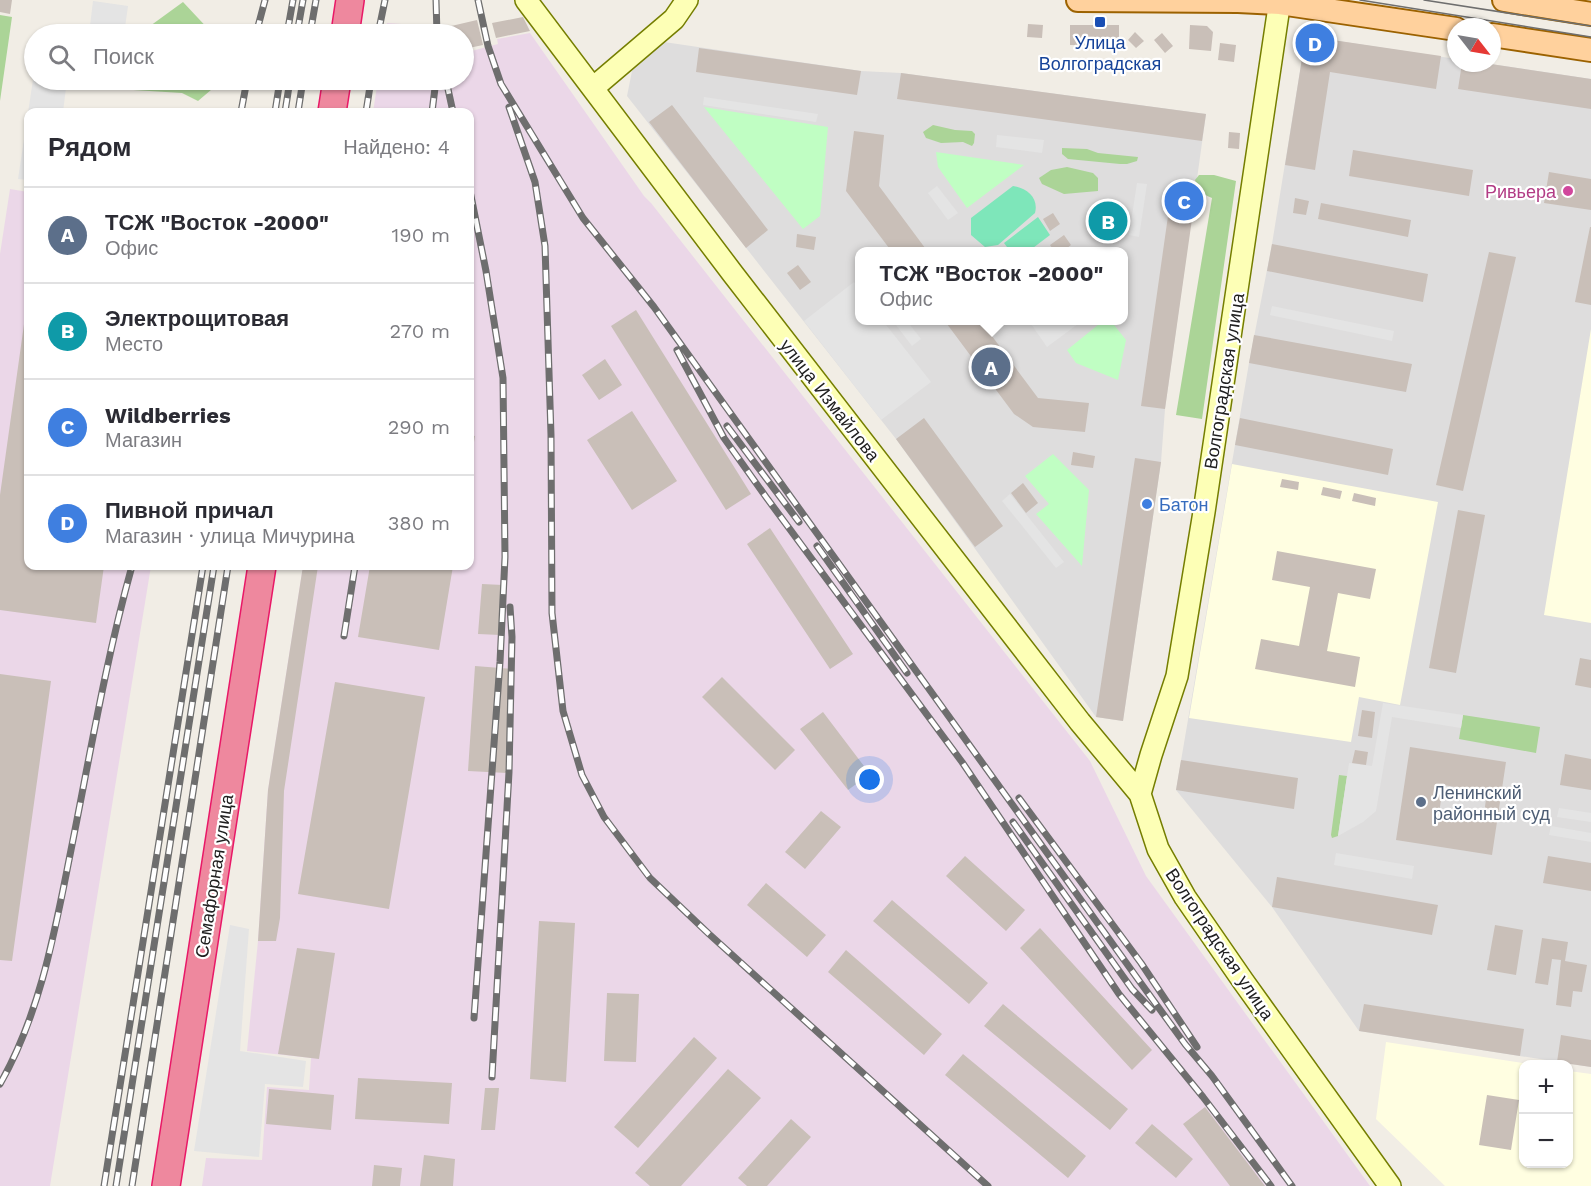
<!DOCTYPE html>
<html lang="ru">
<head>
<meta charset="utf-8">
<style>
	body { margin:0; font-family:"Work Sans",sans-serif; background:#f2f2f3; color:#2b2b33 }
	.controls { position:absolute; right:18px; bottom:18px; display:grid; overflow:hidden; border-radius:12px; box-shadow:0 2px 4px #0004 }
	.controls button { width:54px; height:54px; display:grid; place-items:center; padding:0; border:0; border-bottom:2px solid #e1e1e2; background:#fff; color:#2b2b33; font:30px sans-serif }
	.compass { position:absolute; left:1447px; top:18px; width:54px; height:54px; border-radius:50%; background:#fff; box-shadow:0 2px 4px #0004; rotate:121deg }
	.you { position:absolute; left:870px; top:780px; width:21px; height:21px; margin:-15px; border:4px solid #fff; border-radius:50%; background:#1a73e8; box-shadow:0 0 0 9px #1a73e833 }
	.badge { display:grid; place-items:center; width:39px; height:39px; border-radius:50%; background:#111827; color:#fff; font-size:20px; font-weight:700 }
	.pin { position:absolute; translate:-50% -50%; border:3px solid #fff; box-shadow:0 2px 6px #0006 }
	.popup { position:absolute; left:855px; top:247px; width:273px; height:78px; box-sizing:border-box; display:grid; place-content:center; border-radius:12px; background:#fff; filter:drop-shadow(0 2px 4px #0005); font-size:20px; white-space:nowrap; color:#7c7c81 }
	.popup b { font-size:22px; color:#2b2b33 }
	.popup::after { content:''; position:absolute; left:50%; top:100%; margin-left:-12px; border:12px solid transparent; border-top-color:#fff }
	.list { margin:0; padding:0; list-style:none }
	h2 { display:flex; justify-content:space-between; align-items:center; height:78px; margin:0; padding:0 24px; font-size:26px }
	h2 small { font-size:20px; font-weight:400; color:#7c7c81 }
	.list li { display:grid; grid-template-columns:39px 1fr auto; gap:18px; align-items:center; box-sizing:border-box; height:96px; padding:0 24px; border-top:2px solid #e1e1e2 }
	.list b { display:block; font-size:22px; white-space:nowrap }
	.list p { margin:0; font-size:20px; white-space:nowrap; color:#7c7c81 }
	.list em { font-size:20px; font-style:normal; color:#7c7c81 }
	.icon { flex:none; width:33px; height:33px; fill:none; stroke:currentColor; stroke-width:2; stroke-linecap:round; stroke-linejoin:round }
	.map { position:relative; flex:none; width:1591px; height:1186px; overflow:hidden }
	.search { position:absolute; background:#fff; box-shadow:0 2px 4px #0004; left:24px; top:24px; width:450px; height:66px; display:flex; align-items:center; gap:15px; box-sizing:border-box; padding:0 21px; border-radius:33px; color:#7c7c81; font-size:22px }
	.panel { position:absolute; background:#fff; box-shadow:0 2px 4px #0004; left:24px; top:108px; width:450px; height:462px; border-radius:12px }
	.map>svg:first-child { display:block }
	.residential { fill:#dedddd; fill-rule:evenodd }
	.industrial { fill:#ebd7e8 }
	.education { fill:#fffee1 }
	.forest { fill:#abd497 }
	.park { fill:#c0fec3 }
	.pitch { fill:#7ee6ba }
	.parking { fill:#e4e4e4 }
	.building { fill:#c9bfb8; fill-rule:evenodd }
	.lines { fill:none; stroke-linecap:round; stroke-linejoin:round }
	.secondary-casing { stroke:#757e00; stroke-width:24 }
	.primary-casing { stroke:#9c6200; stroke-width:26 }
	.highway-casing { stroke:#e91867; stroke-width:30 }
	.secondary { stroke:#fdffb6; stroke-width:21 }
	.primary { stroke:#ffd19d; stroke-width:22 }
	.highway { stroke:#ee889e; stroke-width:27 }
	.tram { stroke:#6e6e6e; stroke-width:1.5 }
	.rail-casing { stroke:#6e6e6e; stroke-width:7 }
	.rail { stroke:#fff; stroke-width:4.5; stroke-dasharray:14; stroke-linecap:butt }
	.transit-dot { fill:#1a4fb4; stroke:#fff; stroke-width:2 }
	.hotel-dot { fill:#d1479c; stroke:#fff; stroke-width:2 }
	.shop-dot { fill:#3f7fe0; stroke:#fff; stroke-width:2 }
	.service-dot { fill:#5c6f8a; stroke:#fff; stroke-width:2 }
	.labels { text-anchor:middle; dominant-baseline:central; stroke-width:4.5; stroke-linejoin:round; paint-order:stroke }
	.transit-label { font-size:18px; fill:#164399; stroke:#fff }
	.hotel-label { font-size:18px; fill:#b23c85; stroke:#fff; text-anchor:end }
	.street-label { font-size:18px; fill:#202020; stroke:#fff }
	.shop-label { font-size:18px; fill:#366cbe; stroke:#fff; text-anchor:start }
	.service-label { font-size:18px; fill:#4e5e75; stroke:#fff; text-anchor:start }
</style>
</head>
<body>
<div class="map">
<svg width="1591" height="1186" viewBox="0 0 1591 1186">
	<rect width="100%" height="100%" fill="#f1ede5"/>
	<path class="residential" d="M1319,38L1456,59V63H1484L1591,79V1067L1359,1031L1272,907L1176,790L1249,363L1272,244L1304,46Z
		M664,42L861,71L901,73L1206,114L1165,409L1161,462L1123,721L1096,717L896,439L627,96L632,71ZM859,252H1123V320H859Z"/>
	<path class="industrial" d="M387,23L444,27L445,34H385Z
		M530,33L644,196L651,203L1090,761L1146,876L1370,1186H202L206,1158L262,1160L267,1087L309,1090L311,1058L247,1051L258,941L268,790L303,566H470V112H373L378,80H464V53L498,44L497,39Z
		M10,189L28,192V566H151L50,1186H0V254Z"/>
	<path class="education" d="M1591,329V623L1544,615Z
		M1232,464L1438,502L1400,705L1359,697L1351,742L1189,718Z
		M1386,1042L1529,1064H1524V1164H1568L1569,1071L1591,1074V1186H1445L1376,1119Z"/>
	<path class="forest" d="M183,2L213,34H139Z
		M0,15L12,17L0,101Z
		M134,80H217L218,84L198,101L182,93L133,90Z
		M933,125L955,130L972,131L975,134L974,143L972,146L963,142L941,143L926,138L923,132Z
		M1062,148L1087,149L1098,153L1138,157L1137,161L1127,164H1120L1068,159L1062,154Z
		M1067,167L1093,173L1098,178V191L1064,194L1042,184L1039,178L1051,170Z
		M1199,175H1214L1236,181L1202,419L1176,415L1212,198C1202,194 1198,190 1195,180Z
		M1463,715L1540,727L1536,753L1459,739Z
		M1339,775L1347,776L1338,836L1332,838L1331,835Z"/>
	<path class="park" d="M704,107L828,127L820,216L803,229Z
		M936,152L1024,165L967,208L938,167Z
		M1104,320L1111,321L1126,340L1118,380L1076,363L1067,350Z
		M1053,454L1089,490L1082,566L1036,514L1049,504L1025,476Z"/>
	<path class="pitch" d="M1013,186C1027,188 1039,198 1035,213L998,245L985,247L971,235V218Z
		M1038,217L1050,235L1029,251H1010L1004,243Z"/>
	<path class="parking" d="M93,1L128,6L124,34H89Z
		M34,73V80H67L63,112H28V180L18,179Z
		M83,80H118L116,89L82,84Z
		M704,97L818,114L816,122L703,105Z
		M997,135L1044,140L1042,153L996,147Z
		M1137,183L1147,184L1139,237L1129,235Z
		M937,186L958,213L948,220L928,193Z
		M854,282L859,289V320L883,321L931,382L881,420L804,321Z
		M1272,306L1394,331L1392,341L1270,315Z
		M893,321H907L921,339L912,346Z
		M1029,321H1082L1047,347Z
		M1010,494L1064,562L1056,568L1002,501Z
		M1383,703L1463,715L1461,728L1392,717L1376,811L1363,822L1338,836L1349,763L1372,766Z
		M1559,808L1591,813V822L1557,817Z
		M1551,826L1591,833V842L1549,835Z
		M1336,853L1414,866L1412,879L1334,865Z
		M230,925L249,929L240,1051L306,1061L303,1087L265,1084L259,1157L194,1151Z"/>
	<path class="building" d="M0,0H12L10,14L0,12Z
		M523,17L530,31L496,38L492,23Z
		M477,20L483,45L464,49V34H448L447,27Z
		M1028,24L1043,25L1042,38L1027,37Z
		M1070,25H1119V46L1070,45Z
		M1190,25L1207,26L1213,32L1211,51L1189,49Z
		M1135,32L1144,41L1136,48L1128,40Z
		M1162,33L1173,46L1165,53L1154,40Z
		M1319,38L1441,56L1436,89L1330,72L1315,170L1285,165L1304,46Z
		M1220,43L1236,45L1234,62L1218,60Z
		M699,48L861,71L857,95L696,72Z
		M1462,63H1484L1591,79V109L1458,89Z
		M901,73L1206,114L1202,141L897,99Z
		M672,105L768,230L746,248L649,122Z
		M854,131L884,135L879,186L928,252H892L846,191Z
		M1229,132L1240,133L1239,149L1228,148Z
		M1353,150L1473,170L1469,196L1349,176Z
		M1549,172L1591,179V210L1544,203Z
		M1171,195L1195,198L1165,409L1141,406Z
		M1295,198L1309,201L1306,215L1293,213Z
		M1321,203L1411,220L1408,237L1318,219Z
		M1105,212L1115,214L1112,230L1102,229Z
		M1053,213L1060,224L1050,231L1043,219Z
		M1590,227H1591V305L1575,302Z
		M797,234L816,237L814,250L796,247Z
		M1064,235L1071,245L1062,252H1055L1050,245Z
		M1272,244L1428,274L1423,302L1267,271Z
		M1489,252L1516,257L1463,491L1436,485Z
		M798,265L811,282L800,290L787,273Z
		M27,303L28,566H104L96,623L0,610V495Z
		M636,310L751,494L726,510L611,326Z
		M944,320H980L1038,398L1089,403L1085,432L1033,427L1014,414Z
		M1254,335L1412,364L1406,392L1249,363Z
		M605,359L622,385L599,400L582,375Z
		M632,411L677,481L632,510L587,440Z
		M924,418L1003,526L975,547L896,439Z
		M1240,418L1393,449L1388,475L1235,445Z
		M470,435L475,436L471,460L470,459Z
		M1073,452L1095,456L1093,468L1071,465Z
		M1135,458L1161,462L1123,721L1096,717Z
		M1282,479L1299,482L1298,490L1280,487Z
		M1023,483L1038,503L1026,513L1011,493Z
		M1323,487L1342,491L1340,499L1321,495Z
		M1354,493L1376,498L1375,506L1352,501Z
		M1458,510L1485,515L1456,673L1429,668Z
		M770,528L853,654L830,669L747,544Z
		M1277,551L1376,569L1370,599L1338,593L1327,651L1360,657L1355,687L1255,669L1261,639L1299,646L1310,587L1272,580Z
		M303,566H318L284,791L280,918L276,941H258L268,790Z
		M370,566H453L439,650L358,637Z
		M482,584L503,585L500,635L478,634Z
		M1580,658L1591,660V688L1575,685Z
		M475,666L513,669L507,773L468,771Z
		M0,674L51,681L12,961L0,960Z
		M722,677L795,750L775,770L702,697Z
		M335,682L425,697L389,909L298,894Z
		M1362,710L1375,712L1372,738L1358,736Z
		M823,712L870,774L848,790L800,729Z
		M1410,747L1506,762L1492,855L1396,840ZM1443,785L1487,792L1483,821L1439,814Z
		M1355,750L1368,752L1366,765L1352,763Z
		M1565,754L1591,759V790L1560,785Z
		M1181,760L1298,778L1294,809L1176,790Z
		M821,811L841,827L805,869L785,852Z
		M965,856L1025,910L1006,931L946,876Z
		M1548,856L1591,863V891L1543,883Z
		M1277,877L1438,905L1432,935L1272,907Z
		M766,883L826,935L807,957L747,905Z
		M892,900L988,983L969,1004L873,921Z
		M539,921L575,923L566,1082L530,1079Z
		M1495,925L1523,930L1516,975L1487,970Z
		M1040,928L1152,1050L1132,1070L1020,948Z
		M1542,938L1568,942L1565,961L1587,965L1582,992L1573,991L1571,1007L1556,1005L1561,960L1552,959L1548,985L1535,983Z
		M297,948L335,953L319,1059L278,1054Z
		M846,950L942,1034L924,1055L828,972Z
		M607,993L639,994L636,1062L604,1061Z
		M1003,1004L1128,1109L1110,1130L984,1026Z
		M1364,1004L1524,1029L1520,1056L1359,1031Z
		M1561,1035L1591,1040V1067L1557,1062Z
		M694,1037L717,1058L638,1148L614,1127Z
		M963,1054L1086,1156L1068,1178L945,1075Z
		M728,1069L761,1098L681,1186H650L635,1173Z
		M358,1078L452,1083L449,1124L355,1119Z
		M485,1088H499L495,1130H481Z
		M269,1089L334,1095L331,1130L266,1124Z
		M1487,1095L1519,1100L1511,1150L1479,1145Z
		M1205,1107L1265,1186H1230L1183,1124Z
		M791,1119L811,1137L767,1186H747L738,1178Z
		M1152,1124L1193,1159L1176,1178L1135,1143Z
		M424,1155L455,1159L453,1186H420Z
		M374,1165L402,1168L400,1186H372Z"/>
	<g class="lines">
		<defs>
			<path id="secondary" d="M526,0L733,274L1080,722L1140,794
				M1280,0L1204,512L1177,676L1151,755L1140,794L1158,849L1185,897L1243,981L1390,1186
				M593,88L674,19L687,0"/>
			<path id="primary" d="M1078,0L1238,1L1280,3L1456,29
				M1504,0L1591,14
				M1492,35L1591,50"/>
			<path id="highway" d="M345,34L350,0
				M332,112L337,80
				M166,1186L262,566"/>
		</defs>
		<use href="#secondary" class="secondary-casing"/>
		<use href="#primary" class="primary-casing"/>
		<use href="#highway" class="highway-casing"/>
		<use href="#secondary" class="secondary"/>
		<use href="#primary" class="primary"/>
		<use href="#highway" class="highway"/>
		<path class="tram" d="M1360,0L1591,37
			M1424,0L1591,26"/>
		<defs>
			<path id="rail" d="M436,0L437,34
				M478,0L488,46L501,84L583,218L654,307L1140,982L1185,1044L1212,1076L1292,1186
				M256,34L265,0
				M287,34L293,0
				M297,34L303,0
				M310,34L316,0
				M378,34L385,0
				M446,80L453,112
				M509,107L535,182L545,246L551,435L552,613L563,711L582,775L604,817L650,878L709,934L988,1186
				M241,112L247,80
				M275,112L280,80
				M285,112L290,80
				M298,112L303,80
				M366,112L371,80
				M432,112L436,80
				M470,191L486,271L503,378L505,557L500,662L474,1018
				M677,350L724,438L766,497L962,762L1119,994L1203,1097L1271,1186
				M727,426L799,522
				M817,546L907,673
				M344,636L355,566
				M1019,798L1141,963L1197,1047
				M1013,822L1132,989L1152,1010
				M492,1077L509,772L512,637L510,607
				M0,1084C41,1012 55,930 71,850C90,755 106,659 132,566
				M104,1186L203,566
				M116,1186L214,566
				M132,1186L228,566"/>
		</defs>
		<use href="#rail" class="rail-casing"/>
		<use href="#rail" class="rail"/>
	</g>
	<rect class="transit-dot" x="1094" y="16" width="12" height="12" rx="3"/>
	<circle class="hotel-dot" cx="1568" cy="191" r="6"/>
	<circle class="shop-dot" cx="1147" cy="504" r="6"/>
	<circle class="service-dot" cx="1421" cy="802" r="6"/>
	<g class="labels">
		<g class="transit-label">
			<text x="1100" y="42">Улица<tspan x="1100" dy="21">Волгоградская</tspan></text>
		</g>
		<g class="hotel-label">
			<text x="1556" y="191">Ривьера</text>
		</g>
		<g class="street-label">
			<text transform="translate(1224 381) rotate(-81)">Волгоградская улица</text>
			<text transform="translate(830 400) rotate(52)">улица Измайлова</text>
			<text transform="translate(214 876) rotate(-81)">Семафорная улица</text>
			<text transform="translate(1220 944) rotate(56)">Волгоградская улица</text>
		</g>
		<g class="shop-label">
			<text x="1159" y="504">Батон</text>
		</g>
		<g class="service-label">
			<text x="1433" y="792">Ленинский<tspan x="1433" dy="21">районный суд</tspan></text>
		</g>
	</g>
</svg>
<div class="controls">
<button>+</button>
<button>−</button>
</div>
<svg class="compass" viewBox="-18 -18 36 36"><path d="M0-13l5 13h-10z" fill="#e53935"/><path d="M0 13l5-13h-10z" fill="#7c7c81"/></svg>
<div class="you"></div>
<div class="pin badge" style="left:991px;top:367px;background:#5c6f8a">A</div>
<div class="popup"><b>ТСЖ &quot;Восток -2000&quot;</b>Офис</div>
<div class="pin badge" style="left:1108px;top:221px;background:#0f9aa8">B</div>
<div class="pin badge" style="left:1184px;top:201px;background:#3f7fe0">C</div>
<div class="pin badge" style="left:1315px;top:43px;background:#3f7fe0">D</div>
<div class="search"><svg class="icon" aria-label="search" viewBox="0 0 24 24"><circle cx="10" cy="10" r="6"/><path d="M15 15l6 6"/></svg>Поиск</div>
<section class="panel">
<h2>Рядом<small>Найдено: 4</small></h2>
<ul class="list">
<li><span class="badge" style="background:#5c6f8a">A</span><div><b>ТСЖ &quot;Восток -2000&quot;</b><p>Офис</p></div><em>190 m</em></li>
<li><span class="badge" style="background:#0f9aa8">B</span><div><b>Электрощитовая</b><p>Место</p></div><em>270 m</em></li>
<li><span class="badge" style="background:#3f7fe0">C</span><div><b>Wildberries</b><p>Магазин</p></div><em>290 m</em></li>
<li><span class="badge" style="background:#3f7fe0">D</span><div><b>Пивной причал</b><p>Магазин · улица Мичурина</p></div><em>380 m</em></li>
</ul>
</section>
</div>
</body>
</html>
